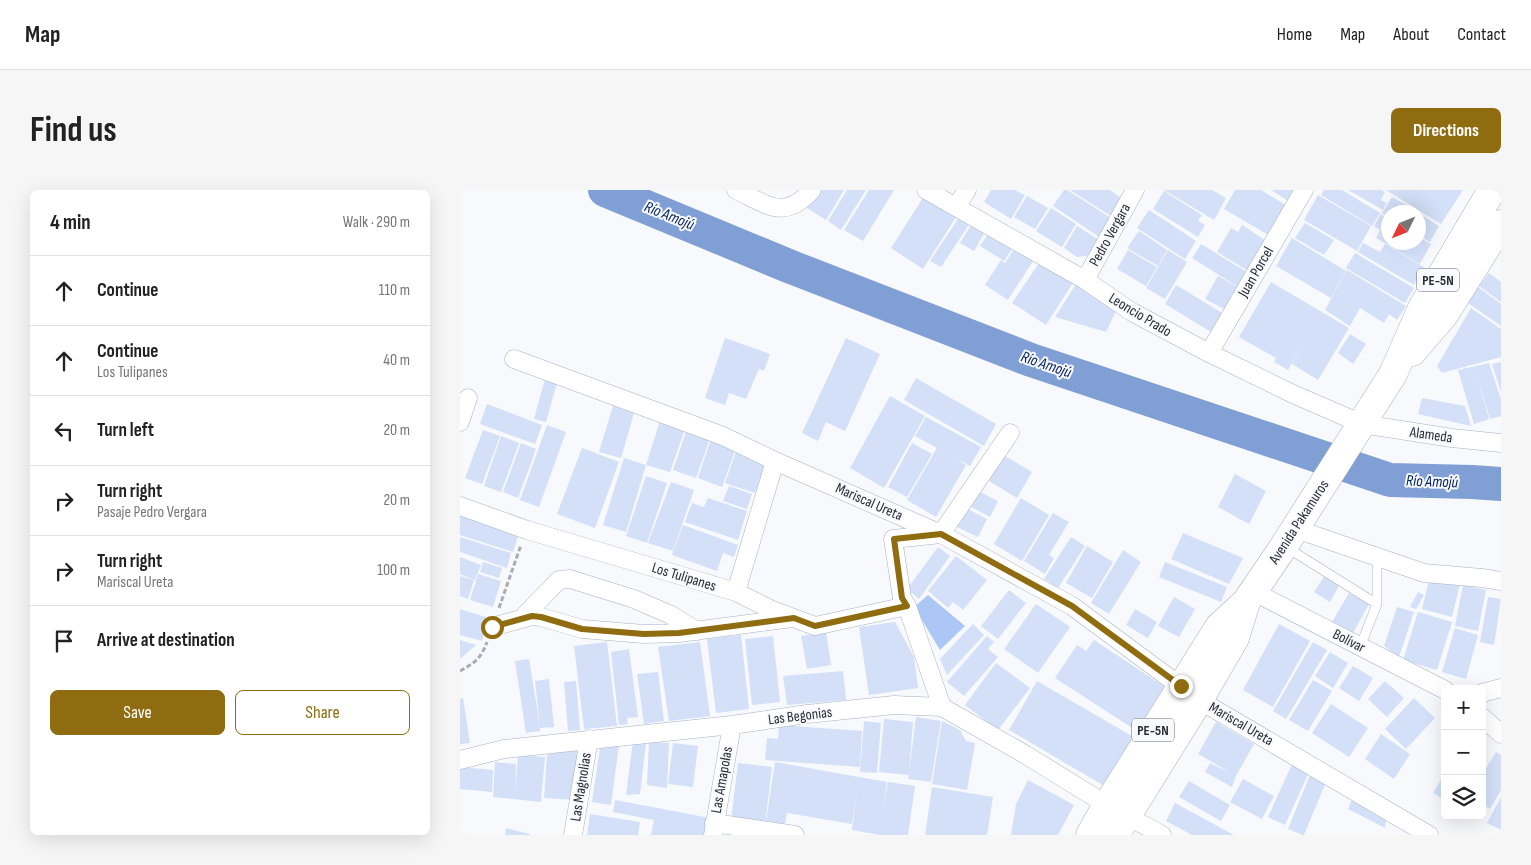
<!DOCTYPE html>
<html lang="en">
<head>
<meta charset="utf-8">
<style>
	body { margin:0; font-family:"Sofia Sans Condensed",sans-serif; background:#f6f6f6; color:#222 }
	.controls { position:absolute; right:15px; bottom:15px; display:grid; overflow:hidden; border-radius:8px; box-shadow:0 5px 20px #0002 }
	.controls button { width:45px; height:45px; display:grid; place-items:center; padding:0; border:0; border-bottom:1px solid #e0e0e0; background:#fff; color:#222; font:25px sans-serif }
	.compass { position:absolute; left:921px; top:15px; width:45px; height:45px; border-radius:50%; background:#fff; box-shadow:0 5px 20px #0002; rotate:227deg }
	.stop { position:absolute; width:15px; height:15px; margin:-11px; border:4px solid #8e6c0f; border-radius:50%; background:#fff }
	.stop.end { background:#8e6c0f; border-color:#fff; box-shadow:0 1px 5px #0008 }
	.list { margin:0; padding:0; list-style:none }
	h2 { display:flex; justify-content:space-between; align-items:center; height:65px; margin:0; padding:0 20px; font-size:21px }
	h2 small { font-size:16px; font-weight:400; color:#767676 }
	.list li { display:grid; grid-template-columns:32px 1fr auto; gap:15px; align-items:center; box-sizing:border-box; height:70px; padding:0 20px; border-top:1px solid #e0e0e0 }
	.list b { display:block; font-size:19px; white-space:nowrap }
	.list p { margin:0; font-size:16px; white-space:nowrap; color:#767676 }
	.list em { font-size:16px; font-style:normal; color:#767676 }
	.actions { display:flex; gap:10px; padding:15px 20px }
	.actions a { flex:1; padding:11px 0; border:1px solid #8e6c0f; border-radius:8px; text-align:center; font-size:18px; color:#8e6c0f }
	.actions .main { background:#8e6c0f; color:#fff }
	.icon { flex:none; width:28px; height:28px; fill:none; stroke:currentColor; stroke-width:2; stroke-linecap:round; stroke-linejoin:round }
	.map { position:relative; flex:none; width:1041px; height:645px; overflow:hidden; border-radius:8px }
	header { display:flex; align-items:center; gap:30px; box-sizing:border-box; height:70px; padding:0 25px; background:#fff; border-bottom:1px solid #e0e0e0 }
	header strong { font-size:24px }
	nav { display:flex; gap:28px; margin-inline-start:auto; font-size:18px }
	.intro { display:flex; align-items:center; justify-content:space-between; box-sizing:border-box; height:120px; padding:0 30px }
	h1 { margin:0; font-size:35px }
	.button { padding:12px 22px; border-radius:8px; background:#8e6c0f; color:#fff; font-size:18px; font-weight:700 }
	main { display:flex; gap:30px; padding:0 30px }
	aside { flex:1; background:#fff; border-radius:8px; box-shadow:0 5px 20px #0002 }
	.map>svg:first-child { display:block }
	.green { fill:#acc6f5 }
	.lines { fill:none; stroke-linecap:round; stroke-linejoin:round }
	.river { stroke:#809fd5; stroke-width:34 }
	.building { fill:#d3e0f8 }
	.service-casing { stroke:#a7b1c1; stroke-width:10 }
	.minor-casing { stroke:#a7b1c1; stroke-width:19 }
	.trunk-casing { stroke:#a7b1c1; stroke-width:29 }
	.path { stroke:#aaadb2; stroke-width:3; stroke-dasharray:5 2.5; stroke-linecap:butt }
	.service { stroke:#fff; stroke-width:9 }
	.minor { stroke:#fff; stroke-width:18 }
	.trunk { stroke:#fff; stroke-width:28 }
	.route { stroke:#8e6c0f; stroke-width:6 }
	.labels { text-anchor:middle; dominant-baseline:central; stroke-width:4; stroke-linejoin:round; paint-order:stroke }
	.shield { fill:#f7f9fd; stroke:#676a70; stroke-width:1 }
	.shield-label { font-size:14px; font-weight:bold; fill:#292d34 }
	.street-label { font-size:15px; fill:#292d34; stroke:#f7f9fd }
	.water-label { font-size:16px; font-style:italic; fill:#052463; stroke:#f7f9fd }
</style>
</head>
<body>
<header>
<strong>Map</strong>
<nav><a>Home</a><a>Map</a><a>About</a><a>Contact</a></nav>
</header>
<div class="intro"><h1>Find us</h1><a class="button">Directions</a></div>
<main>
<aside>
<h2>4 min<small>Walk · 290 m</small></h2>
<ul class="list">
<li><svg class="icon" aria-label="ahead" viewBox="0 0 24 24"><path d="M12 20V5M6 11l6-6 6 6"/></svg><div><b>Continue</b></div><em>110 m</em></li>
<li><svg class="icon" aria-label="ahead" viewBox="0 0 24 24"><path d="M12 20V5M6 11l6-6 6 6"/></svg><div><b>Continue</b><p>Los Tulipanes</p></div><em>40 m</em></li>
<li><svg class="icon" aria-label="left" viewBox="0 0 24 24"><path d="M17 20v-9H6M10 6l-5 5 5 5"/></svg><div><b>Turn left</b></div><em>20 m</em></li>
<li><svg class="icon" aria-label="right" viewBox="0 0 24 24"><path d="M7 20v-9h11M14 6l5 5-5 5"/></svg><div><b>Turn right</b><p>Pasaje Pedro Vergara</p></div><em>20 m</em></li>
<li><svg class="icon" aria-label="right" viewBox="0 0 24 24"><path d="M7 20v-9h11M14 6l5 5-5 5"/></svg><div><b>Turn right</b><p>Mariscal Ureta</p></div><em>100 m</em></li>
<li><svg class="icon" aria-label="arrive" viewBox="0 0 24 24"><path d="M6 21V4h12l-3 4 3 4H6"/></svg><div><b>Arrive at destination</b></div></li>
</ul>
<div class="actions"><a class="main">Save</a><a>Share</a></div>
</aside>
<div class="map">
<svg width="1041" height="645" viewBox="0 0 1041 645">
	<rect width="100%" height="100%" fill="#f7f9fd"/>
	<path class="green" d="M468,405L505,436L480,460L454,417Z"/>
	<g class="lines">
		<path class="river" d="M145,0L331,77L571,170L930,290L1012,292L1041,294"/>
	</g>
	<path class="building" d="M358,0H384L366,30L347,18Z
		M387,0H406L381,40L368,31Z
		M409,0H434L403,51L384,40Z
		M531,0H555L565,5L551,29L524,12Z
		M604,0H607L654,30L642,49L593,16Z
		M610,0H650L664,10L654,28Z
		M704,0H752L766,8L754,30Z
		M775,0H801L829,17L812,47L764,19Z
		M811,0H841L833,14Z
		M864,0H882L920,23L912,36L861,5Z
		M888,0H921L925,2L921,10L926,13L923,20Z
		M926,0H1003L981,34Z
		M704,1L742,25L738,31L745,35L738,47L693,19Z
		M466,3L498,24L463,79L431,58Z
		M858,5L911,36L897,61L844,30Z
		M567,6L588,18L575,39L554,27Z
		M932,7L958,22H928V27L922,23Z
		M591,18L616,34L602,57L576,41Z
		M689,20L736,51L725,69L677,38Z
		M502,23L512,30L481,77L470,71Z
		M958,23L979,36L970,52L958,45Z
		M921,24L928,29V52H958V47L971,54L960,74L916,48L920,40L914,36Z
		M513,32L526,40L514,61L500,53Z
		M845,33L874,50L864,65L835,48Z
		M782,35L808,52L790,82L757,62L771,38L778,42Z
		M617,36L642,52L634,65L617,67L604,58Z
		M530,41L554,56L544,71L520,56Z
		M679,41L707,60L698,76L667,58Z
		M832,48L886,81L871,108L816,76Z
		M903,53L920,62L925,54L964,77L954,95L898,62Z
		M741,54L790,84L781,99L732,68Z
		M556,56L575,68L548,110L525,95L541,70L545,73Z
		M668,60L697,77L686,96L657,79Z
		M708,60L727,72L705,109L686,98Z
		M895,63L954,98L945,113L886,78Z
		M581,70L614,91L586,135L552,113Z
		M887,80L946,116L937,130L929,124L924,133L900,118L890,136L865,120Z
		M1029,83L1041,92V112L1019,96Z
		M758,86L781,99L768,121L745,109Z
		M811,92L889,138L858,190L832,174L848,146L828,180L814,172L816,168L779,147Z
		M616,94L657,119L646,142L595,127Z
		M716,95L767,126L756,145L705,114Z
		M1018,97L1041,114V136L1008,113Z
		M1011,118L1041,139V167L982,183L977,176Z
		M890,144L906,154L893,174L878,163Z
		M265,148L310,164L304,181L299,179L286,209L269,203L265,215L245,208Z
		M386,148L420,164L385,241L366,232L358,251L342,243Z
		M1041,172V202L1032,174Z
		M1029,173L1041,210V226L1030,229L1016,183L1029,229L1014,234L998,180Z
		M456,188L536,234L524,256L444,210Z
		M85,189L97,193L86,232L74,229Z
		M430,206L465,226L424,298L390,278Z
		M962,208L1005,216L1011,236L958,224Z
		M27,214L82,235L75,254L20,234Z
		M153,216L174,223L161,268L139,262Z
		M466,227L521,257L510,276L495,268L506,275L476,327L447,310L477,258L455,246Z
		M201,228L226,236L210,282L186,275Z
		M87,235L106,242L79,317L60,310Z
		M227,239L250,248L236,288L213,280Z
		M23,240L40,246L22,294L5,288Z
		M41,246L59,253L41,302L24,296Z
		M251,249L276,258L262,297L238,288Z
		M61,253L76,259L58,308L43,302Z
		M452,253L472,264L447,307L428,297Z
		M122,258L159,272L135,338L97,324Z
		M277,259L307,269L295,303L265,293Z
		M543,265L572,282L557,308L529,291Z
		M164,268L186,275L166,342L143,335Z
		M775,284L806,301L789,334L758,317Z
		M186,286L207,293L187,353L166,346Z
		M211,292L234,300L213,361L188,353Z
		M269,296L292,304L287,319L263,311Z
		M514,299L538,311L530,327L506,314Z
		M248,308L287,321L278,350L225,332L232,313L244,317Z
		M561,308L589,325L562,371L534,354Z
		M504,317L527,329L518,347L495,336Z
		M0,320L60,340L53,362L0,345Z
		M593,323L609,332L589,365L594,368L585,384L564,371Z
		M223,335L278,355L274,367L263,363L257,381L212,365Z
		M723,343L783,368L769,394L711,369Z
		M0,347L51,363L47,378L0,362Z
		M611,347L625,356L598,398L584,389Z
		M627,356L653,372L632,408L606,393Z
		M478,357L490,366L459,409L447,399Z
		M663,360L681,372L649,424L631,413Z
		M496,366L527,390L503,420L493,412L488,418L468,401Z
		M0,367L21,375L15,390L0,384Z
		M23,372L42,378L39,388L20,382Z
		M705,372L767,397L761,412L699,387Z
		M18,384L41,391L33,417L10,410Z
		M865,385L880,394L870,412L854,402Z
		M0,386L14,390L8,409L0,406Z
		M970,386L1000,394L992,427L962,419Z
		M1003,395L1026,400L1018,441L995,436Z
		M549,400L566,413L538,449L521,436Z
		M958,402L964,405L956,419L950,417Z
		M889,403L909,414L893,443L872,432Z
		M714,407L735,419L719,447L698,436Z
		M1028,407L1041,409L1034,455L1020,452Z
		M576,414L610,437L578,483L544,459Z
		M937,417L954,422L939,467L924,456Z
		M0,419L29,428L22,451L0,445Z
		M675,419L697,432L688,448L666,435Z
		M958,422L992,432L977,480L943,470Z
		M435,432L454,467L458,498L409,505L399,437Z
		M513,434L524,445L487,485L480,469Z
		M819,434L850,451L813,517L783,500Z
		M995,438L1018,445L1006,489L982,482Z
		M366,442L371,475L347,479L341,446Z
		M281,445L289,519L256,523L247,449Z
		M313,446L320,512L292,515L285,449Z
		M527,446L534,452L528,459L538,467L504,506L487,492Z
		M0,450L16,455L0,469Z
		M634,450L708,499L680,543L595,488L617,455L626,461Z
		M147,452L157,536L124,539L114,456Z
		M240,452L250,526L209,531L198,457Z
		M853,452L867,460L826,529L813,521Z
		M169,459L178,527L167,528L168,534L159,535L151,462Z
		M870,462L888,473L873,498L855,486Z
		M69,469L80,536L75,491L89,489L94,537L80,538V541L66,543L55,471Z
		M536,473L570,498L538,540L505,515Z
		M893,476L913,488L899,511L879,498Z
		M383,481L386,510L327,515L323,486Z
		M198,482L204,531L184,534L177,484Z
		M853,490L872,501L848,541L829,530Z
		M116,491L120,540L108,541L104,492Z
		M577,491L677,549L648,598L549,540Z
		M925,491L944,508L927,527L908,509Z
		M3,508L10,553L0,554V509Z
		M954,508L975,528L946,559L925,539Z
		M871,514L908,538L889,567L852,543Z
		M456,527L481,531L471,592L448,589L449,585L419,582L424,529L453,532L449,583Z
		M404,531L421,533L417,583L400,582Z
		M482,531L500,540L506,551L515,553L507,600L472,594Z
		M756,532L794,554L776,586L772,597L745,582L750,573L771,583L738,564Z
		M319,535L402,541L400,577L305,570L307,548L318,549L317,561Z
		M921,544L950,564L934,589L905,569Z
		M173,551L186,553L180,604L166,605Z
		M189,552L209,553L207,598L187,595Z
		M213,553L238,556L233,597L208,594Z
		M124,555L116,610L84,608L87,565Z
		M159,555L151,615L132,612L140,558Z
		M1036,562L1041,565V600L1030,619L1022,614V585Z
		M58,565L85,567L81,612L33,607L35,572L56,574L55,605Z
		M315,572L427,592L423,618L428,592L455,596L448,645H420L392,640L397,602L392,634L327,623L325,634L306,631Z
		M278,573L312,577L305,635L271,630Z
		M832,574L849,582L825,635L808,627Z
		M0,577L33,580L32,602L0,599Z
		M985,583V610L973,603Z
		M850,585L866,592L844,645H843L828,639Z
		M783,589L814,606L802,629L770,612Z
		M568,590L614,615L598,645H551L556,614Z
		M729,591L770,615L761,631L719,607Z
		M472,597L533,607L527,645H465Z
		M893,607L927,624L925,638L888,619Z
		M1041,607V640L1027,633Z
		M155,610L250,628L247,645H191L194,630L153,622Z
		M715,613L774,645H732L706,631Z
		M130,624L180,632L178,645H127Z
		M46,638L70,644V645H45Z"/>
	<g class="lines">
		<defs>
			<path id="service" d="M826,357L917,414
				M900,457L917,414V368"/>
			<path id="minor" d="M276,0C308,15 324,31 352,0
				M466,0L625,90L672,122L749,163L833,204L902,234L992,248L1041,253
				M496,17L507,0
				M625,90L675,0
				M749,163L844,0
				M54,169L263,246L315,271L481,344L612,416L739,510L969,645
				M0,232L8,208
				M0,316L67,340L276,402L312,420L355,436L447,416
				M836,339L964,383L1022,388L1041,391
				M276,402L315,271
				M794,402L985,500
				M64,426L99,390L110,389L174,409L211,425L237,441
				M32,437L72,426L81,427L122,439L184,444L219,443L332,428
				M1022,503L1041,498
				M482,517L447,416L442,408L433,349L481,344L550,243
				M1022,527L1041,544
				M0,570L44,559L272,535L347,524L434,515L482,517L566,565L647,615L702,645
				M254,633L335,645
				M113,645L129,549
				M253,645L272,535"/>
			<path id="trunk" d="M952,162L984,125L1041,34
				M786,412L824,356L933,184L962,118L1032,0
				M630,645L647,615L759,437L786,412L775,448L739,510L655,645"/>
		</defs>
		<use href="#service" class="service-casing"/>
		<use href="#minor" class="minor-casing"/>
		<use href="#trunk" class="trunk-casing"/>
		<path class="path" d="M39,418L61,355
			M0,481C15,473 21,468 27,452"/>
		<use href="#service" class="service"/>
		<use href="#minor" class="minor"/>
		<use href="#trunk" class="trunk"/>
	</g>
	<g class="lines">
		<path class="route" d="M32,437L72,426L81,427L122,439L184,444L219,443L334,428L355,436L447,416L442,408L434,349L481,344L612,416L721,496"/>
	</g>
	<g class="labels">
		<g class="shield">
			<rect x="957" y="78.5" width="42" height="23" rx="4"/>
			<rect x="672" y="528.5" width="42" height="23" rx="4"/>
		</g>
		<g class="shield-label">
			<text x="978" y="90">PE-5N</text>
			<text x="693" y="540">PE-5N</text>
		</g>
		<g class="street-label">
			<text transform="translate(650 45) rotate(-61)">Pedro Vergara</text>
			<text transform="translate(796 82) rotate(-60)">Juan Porcel</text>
			<text transform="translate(680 125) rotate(31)">Leoncio Prado</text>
			<text transform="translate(971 245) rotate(8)">Alameda</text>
			<text transform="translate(409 312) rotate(24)">Mariscal Ureta</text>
			<text transform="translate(839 332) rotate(-57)">Avenida Pakamuros</text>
			<text transform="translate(224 387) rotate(17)">Los Tulipanes</text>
			<text transform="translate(889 451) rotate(27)">Bolívar</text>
			<text transform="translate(340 526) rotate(-7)">Las Begonias</text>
			<text transform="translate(781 534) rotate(30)">Mariscal Ureta</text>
			<text transform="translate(262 590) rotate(-80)">Las Amapolas</text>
			<text transform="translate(121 597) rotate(-81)">Las Magnolias</text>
		</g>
		<g class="water-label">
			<text transform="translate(209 26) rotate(22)">Río Amojú</text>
			<text transform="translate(586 175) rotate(19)">Río Amojú</text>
			<text transform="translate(972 292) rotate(2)">Río Amojú</text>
		</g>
	</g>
</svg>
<div class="controls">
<button>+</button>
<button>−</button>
<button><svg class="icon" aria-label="layers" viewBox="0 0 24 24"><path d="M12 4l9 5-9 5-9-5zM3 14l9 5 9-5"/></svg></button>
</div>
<svg class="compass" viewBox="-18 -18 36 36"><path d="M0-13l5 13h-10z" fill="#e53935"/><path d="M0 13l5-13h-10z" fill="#767676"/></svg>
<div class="stop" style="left:32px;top:437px"></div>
<div class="stop end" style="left:721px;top:496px"></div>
</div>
</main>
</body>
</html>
